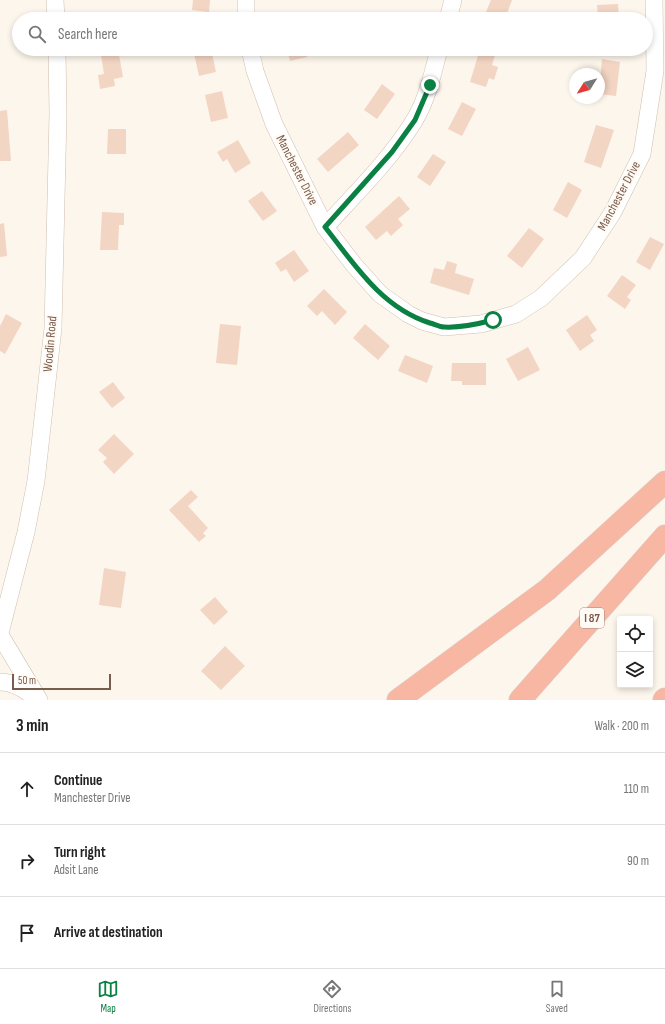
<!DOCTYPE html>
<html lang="en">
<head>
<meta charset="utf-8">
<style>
	body { margin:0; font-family:"Sofia Sans Condensed",sans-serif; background:#f2f2f2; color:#222 }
	.controls { position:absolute; right:12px; bottom:12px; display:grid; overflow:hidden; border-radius:4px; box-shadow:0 2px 6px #0003 }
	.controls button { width:36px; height:36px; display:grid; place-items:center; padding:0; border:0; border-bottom:1px solid #e0e0e0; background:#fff; color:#222; font:20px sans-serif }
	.compass { position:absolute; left:569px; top:68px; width:36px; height:36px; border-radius:50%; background:#fff; box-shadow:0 2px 6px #0003; rotate:233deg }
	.scale { position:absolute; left:12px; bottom:10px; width:99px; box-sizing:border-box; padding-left:4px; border:2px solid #7a5c4d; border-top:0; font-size:11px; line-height:14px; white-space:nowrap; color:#7a5c4d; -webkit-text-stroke:3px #fffaf3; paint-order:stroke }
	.stop { position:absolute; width:12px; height:12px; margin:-9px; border:3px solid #0b8043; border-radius:50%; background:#fff }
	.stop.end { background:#0b8043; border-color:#fff; box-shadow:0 1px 4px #0008 }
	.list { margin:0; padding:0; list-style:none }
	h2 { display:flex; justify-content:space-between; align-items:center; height:52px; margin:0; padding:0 16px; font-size:17px }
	h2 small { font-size:13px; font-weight:400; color:#767676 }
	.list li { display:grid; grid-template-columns:26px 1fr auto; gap:12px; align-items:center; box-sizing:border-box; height:72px; padding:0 16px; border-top:1px solid #e0e0e0 }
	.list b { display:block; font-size:15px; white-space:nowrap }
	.list p { margin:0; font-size:13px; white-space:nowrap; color:#767676 }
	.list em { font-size:13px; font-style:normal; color:#767676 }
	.icon { flex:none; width:22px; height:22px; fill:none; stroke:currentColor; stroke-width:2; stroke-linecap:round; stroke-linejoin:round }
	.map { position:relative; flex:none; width:665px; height:700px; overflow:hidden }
	.search { position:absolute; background:#fff; box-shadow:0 2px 6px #0003; left:12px; right:12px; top:12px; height:44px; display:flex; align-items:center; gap:10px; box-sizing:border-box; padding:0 14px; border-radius:22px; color:#767676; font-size:15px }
	.sheet { height:268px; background:#fff }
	nav { display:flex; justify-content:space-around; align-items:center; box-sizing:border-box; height:56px; border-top:1px solid #e0e0e0; background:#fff; font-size:11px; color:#767676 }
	nav a { display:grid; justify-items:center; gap:2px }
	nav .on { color:#0b8043 }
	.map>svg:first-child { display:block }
	.building { fill:#f3d5c3 }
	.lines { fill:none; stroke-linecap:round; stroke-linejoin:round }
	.minor-casing { stroke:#d1beb0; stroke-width:18 }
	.highway-casing { stroke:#dad1cd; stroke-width:23 }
	.minor { stroke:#fff; stroke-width:17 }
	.highway { stroke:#f7b7a3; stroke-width:22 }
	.route { stroke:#0b8043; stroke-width:5 }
	.labels { text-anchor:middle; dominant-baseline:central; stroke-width:4; stroke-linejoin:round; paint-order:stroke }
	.shield { fill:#fffaf3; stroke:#a28b7f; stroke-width:1 }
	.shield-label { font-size:12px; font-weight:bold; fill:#7a5c4d }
	.street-label { font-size:13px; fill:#7a5c4d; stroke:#fffaf3 }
</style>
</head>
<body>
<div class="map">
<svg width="665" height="700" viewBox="0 0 665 700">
	<rect width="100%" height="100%" fill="#fdf6ec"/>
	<path class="building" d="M193,0H210L209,12L192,10Z
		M491,0H512L505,19L486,12Z
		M618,4L619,19H598L597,5Z
		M100,49H118L123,77L114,79L115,86L100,89L98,75L104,74Z
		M193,49H211L216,72L199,76Z
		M287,49H305L307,57L290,61Z
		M480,49L496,52L492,65L498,67L494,80L489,78L486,87L470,82Z
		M602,59L620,62L616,96L599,94Z
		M382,84L395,94L377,119L364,110Z
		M222,91L228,118L211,122L205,95Z
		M462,102L476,109L462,136L448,129Z
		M7,110L11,161H0V111Z
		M596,125L614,130L601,168L584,162Z
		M108,129H126V154H107Z
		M348,132L359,145L328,172L317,159Z
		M238,140L251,163L235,173L227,159L223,162L217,152Z
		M433,154L446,162L430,186L417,177Z
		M568,182L582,190L567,218L553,210Z
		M262,191L277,211L263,221L248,201Z
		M399,196L410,209L398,219L403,225L391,236L387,231L376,240L365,227Z
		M102,212L124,213V225H119L118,250H100Z
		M4,223L7,256L0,257V224Z
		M529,228L544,239L522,268L507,256Z
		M650,237L664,244L650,270L636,262Z
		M294,250L309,271L294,282L286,269L281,272L275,263Z
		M447,261L457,264L455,273L474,279L469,295L430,283L434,268L444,270Z
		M622,275L636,285L627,297L631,300L625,309L607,296Z
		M324,289L347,312L335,325L322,311L317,316L307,306Z
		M6,314L22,323L5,354L0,351V326Z
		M587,315L597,330L590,335L594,341L580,351L566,330Z
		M220,324L241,326L237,365L216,363Z
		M365,324L390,346L378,360L353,338Z
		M528,347L540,370L518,381L506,359Z
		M405,355L433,366L427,383L398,371Z
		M452,363H486V385H462V381H451Z
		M113,382L125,398L112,408L99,392Z
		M114,434L134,454L114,474L103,462L107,458L98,450Z
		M191,490L198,497L188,506L208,528L203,533L206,536L199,542L169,510Z
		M104,568L126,572L121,608L99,605Z
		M215,597L228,612L214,625L200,610Z
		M225,646L245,666L221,690L201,671Z"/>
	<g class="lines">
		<defs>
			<path id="minor" d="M55,0L56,19
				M246,0V19
				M448,19L453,0
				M250,49L255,71L274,124L325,227L354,265L380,294L408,314L422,321L444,327L481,324L516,314L541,298L583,258L613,212L642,154L655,71L654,0
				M325,227C356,193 390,160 414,121C427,100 433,73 439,49
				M0,633L26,532L36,481L53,328L58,114L57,49
				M0,635L39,700
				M0,682C14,682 25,689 35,698"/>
			<path id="highway" d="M398,700L547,590L665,482
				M520,700L665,536
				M664,700L665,699"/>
		</defs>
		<use href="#minor" class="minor-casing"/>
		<use href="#highway" class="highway-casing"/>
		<use href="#minor" class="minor"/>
		<use href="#highway" class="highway"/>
	</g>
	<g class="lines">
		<path class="route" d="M430,85L415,120L392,152L325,227C354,264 382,308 430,323C434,324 440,327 444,327C460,328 478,324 493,320"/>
	</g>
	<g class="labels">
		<rect class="shield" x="580" y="608" width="24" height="20" rx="3"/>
		<g class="shield-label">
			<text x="592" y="618">I 87</text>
		</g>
		<g class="street-label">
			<text transform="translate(297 170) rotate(63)">Manchester Drive</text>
			<text transform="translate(619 196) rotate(-62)">Manchester Drive</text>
			<text transform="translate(50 344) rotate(-85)">Woodin Road</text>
		</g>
	</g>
</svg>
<div class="controls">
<button><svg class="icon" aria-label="locate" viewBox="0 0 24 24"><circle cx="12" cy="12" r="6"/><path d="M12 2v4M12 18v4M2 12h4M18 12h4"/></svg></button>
<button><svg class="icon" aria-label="layers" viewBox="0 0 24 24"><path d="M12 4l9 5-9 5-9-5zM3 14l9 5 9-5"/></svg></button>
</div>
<svg class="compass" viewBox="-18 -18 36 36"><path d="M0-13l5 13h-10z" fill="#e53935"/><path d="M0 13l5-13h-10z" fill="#767676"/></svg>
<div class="scale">50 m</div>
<div class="stop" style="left:493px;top:320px"></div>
<div class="stop end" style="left:430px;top:85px"></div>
<div class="search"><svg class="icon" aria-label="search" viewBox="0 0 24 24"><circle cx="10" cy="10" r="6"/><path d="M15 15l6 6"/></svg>Search here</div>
</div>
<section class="sheet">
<h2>3 min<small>Walk · 200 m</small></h2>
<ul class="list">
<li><svg class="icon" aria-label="ahead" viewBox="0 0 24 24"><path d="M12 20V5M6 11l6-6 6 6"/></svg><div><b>Continue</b><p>Manchester Drive</p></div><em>110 m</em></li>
<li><svg class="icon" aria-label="right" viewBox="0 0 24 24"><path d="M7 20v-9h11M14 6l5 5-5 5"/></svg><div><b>Turn right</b><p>Adsit Lane</p></div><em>90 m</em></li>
<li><svg class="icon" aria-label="arrive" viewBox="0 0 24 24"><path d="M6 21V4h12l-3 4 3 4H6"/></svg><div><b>Arrive at destination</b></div></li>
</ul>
</section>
<nav>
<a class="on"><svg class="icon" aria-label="map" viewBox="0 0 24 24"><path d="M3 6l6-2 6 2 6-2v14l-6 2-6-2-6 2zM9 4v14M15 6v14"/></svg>Map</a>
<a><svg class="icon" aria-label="directions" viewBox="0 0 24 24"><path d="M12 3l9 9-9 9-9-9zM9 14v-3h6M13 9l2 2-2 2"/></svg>Directions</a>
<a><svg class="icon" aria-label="saved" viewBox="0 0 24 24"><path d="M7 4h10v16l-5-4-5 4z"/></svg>Saved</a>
</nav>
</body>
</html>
